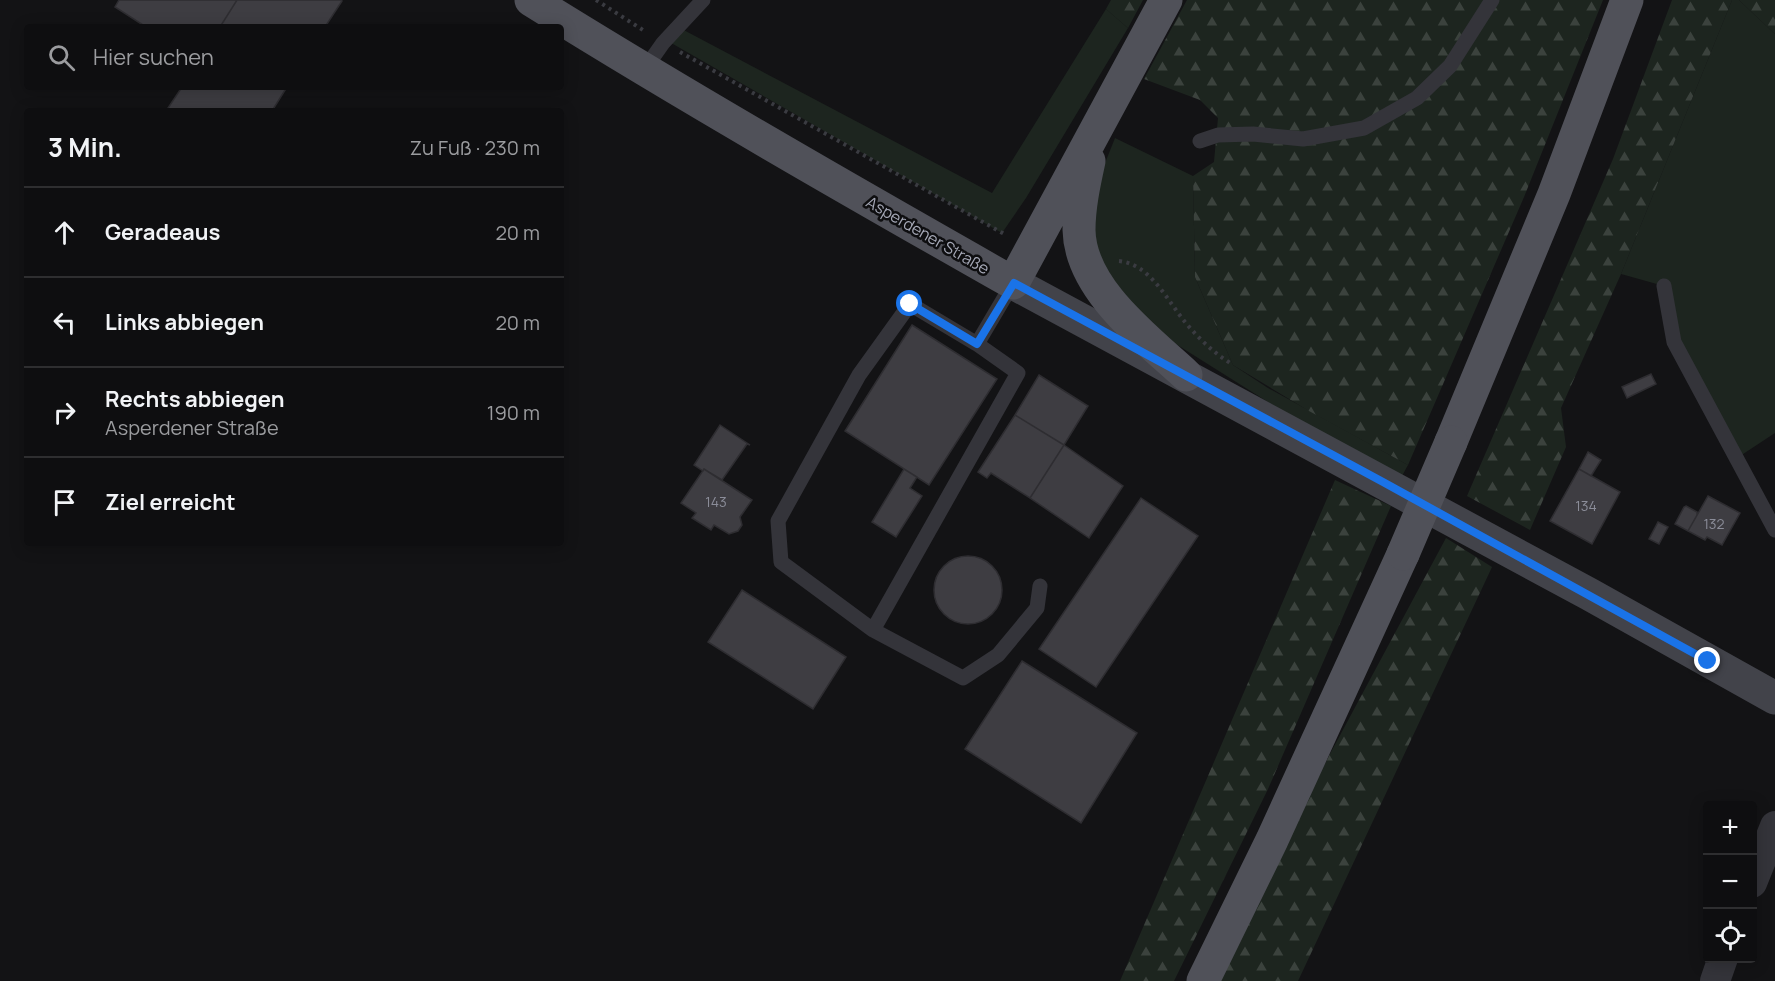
<!DOCTYPE html>
<html lang="de">
<head>
<meta charset="utf-8">
<style>
	body { margin:0; font-family:Manrope,sans-serif; background:#171719; color:#f1f3f6 }
	.controls { position:absolute; right:18px; bottom:18px; display:grid; overflow:hidden; border-radius:6px; box-shadow:0 3px 15px #0003 }
	.controls button { width:54px; height:54px; display:grid; place-items:center; padding:0; border:0; border-bottom:2px solid #2e2e30; background:#0e0e10; color:#f1f3f6; font:30px sans-serif }
	.stop { position:absolute; width:18px; height:18px; margin:-14px; border:4px solid #1a73e8; border-radius:50%; background:#fff }
	.stop.end { background:#1a73e8; border-color:#fff; box-shadow:0 2px 6px #0008 }
	.list { margin:0; padding:0; list-style:none }
	h2 { display:flex; justify-content:space-between; align-items:center; height:78px; margin:0; padding:0 24px; font-size:26px }
	h2 small { font-size:20px; font-weight:400; color:#9b9c9f }
	.list li { display:grid; grid-template-columns:39px 1fr auto; gap:18px; align-items:center; box-sizing:border-box; height:90px; padding:0 24px; border-top:2px solid #2e2e30 }
	.list b { display:block; font-size:22px; white-space:nowrap }
	.list p { margin:0; font-size:20px; white-space:nowrap; color:#9b9c9f }
	.list em { font-size:20px; font-style:normal; color:#9b9c9f }
	.icon { flex:none; width:33px; height:33px; fill:none; stroke:currentColor; stroke-width:2; stroke-linecap:round; stroke-linejoin:round }
	.map { position:relative; flex:none; width:1775px; height:981px; overflow:hidden }
	.search { position:absolute; background:#0e0e10; box-shadow:0 3px 15px #0003; left:24px; top:24px; width:540px; height:66px; display:flex; align-items:center; gap:15px; box-sizing:border-box; padding:0 21px; border-radius:6px; color:#9b9c9f; font-size:22px }
	.panel { position:absolute; background:#0e0e10; box-shadow:0 3px 15px #0003; left:24px; top:108px; width:540px; height:438px; border-radius:6px }
	.map>svg:first-child { display:block }
	.green { fill:#1d251f }
	.forest { fill:url(#forest-firs) }
	.building { fill:#3e3d42; stroke:#2e2d31; stroke-width:1.5 }
	.lines { fill:none; stroke-linecap:round; stroke-linejoin:round }
	.path { stroke:#3a3b41; stroke-width:4; stroke-dasharray:3 4.5; stroke-linecap:butt }
	.service { stroke:#34343a; stroke-width:15 }
	.minor { stroke:#34343a; stroke-width:30 }
	.secondary { stroke:#42434a; stroke-width:33 }
	.primary { stroke:#505159; stroke-width:33 }
	.primary-bridge { stroke:#505159; stroke-width:33 }
	.route { stroke:#1a73e8; stroke-width:8 }
	.labels { text-anchor:middle; dominant-baseline:central; stroke-width:5; stroke-linejoin:round; paint-order:stroke }
	.number-label { font-size:14px; fill:#8b8d99 }
	.street-label { font-size:16px; fill:#a5a8b6; stroke:#0e0e10 }
</style>
</head>
<body>
<div class="map">
<svg width="1775" height="981" viewBox="0 0 1775 981">
	<defs>
		<pattern id="forest-firs" width="22" height="20" patternUnits="userSpaceOnUse" patternTransform="scale(1.5)"><rect width="22" height="20" fill="#1d251f"/><path d="M5 1l3.5 6h-7zM16 11l3.5 6h-7z" fill="#3b423d"/></pattern>
	</defs>
	<rect width="100%" height="100%" fill="#131315"/>
	<path class="green" d="M1732,0H1739L1775,34V433L1737,458L1674,342L1664,286L1621,274Z
		M1106,9L1128,28L1026,198L1002,233L666,40L678,27L992,193Z
		M1115,138L1193,176L1195,277L1233,365L1268,388L1408,465L1402,476L1295,419L1160,334L1119,296L1092,253L1097,183Z"/>
	<path class="forest" d="M1111,0H1143L1128,28L1106,9Z
		M1187,0H1603L1524,197L1408,465L1309,411L1233,365L1195,277L1193,176L1214,162L1218,118L1200,100L1144,79Z
		M1672,0H1732L1621,274L1561,408L1566,447L1530,530L1467,496L1613,159Z
		M1739,0H1775V34Z
		M1335,480L1391,506L1268,789L1174,981H1120Z
		M1446,538L1492,567L1298,981H1216L1330,754Z"/>
	<path class="building" d="M119,0H237L220,27H146L115,7Z
		M237,0H340L342,1L325,27H220Z
		M182,87H287L272,111H166Z
		M912,325L997,379L929,485L845,431Z
		M1651,374L1656,384L1627,398L1622,387Z
		M1039,375L1088,406L1064,445L1015,415Z
		M1015,415L1064,445L1030,498L991,473L987,478L978,472Z
		M720,425L750,445L747,444L722,480L704,469L703,471L694,465Z
		M1064,445L1123,486L1089,538L1030,498Z
		M1588,452L1601,460L1591,476L1579,469Z
		M704,469L752,500L740,517L742,525L738,531L729,534L714,525L711,530L692,518L696,513L681,503Z
		M904,469L917,477L910,488L922,496L896,537L872,522Z
		M1579,469L1620,492L1592,544L1550,521Z
		M1708,496L1740,513L1722,545L1707,537L1705,540L1688,531Z
		M1141,498L1198,536L1096,687L1039,649Z
		M1686,506L1697,512V515L1688,531L1675,524L1684,507Z
		M1658,522L1668,527L1659,544L1649,539Z
		M934 590a34 34 0 1 1 68 0a34 34 0 1 1-68 0Z
		M742,590L846,657L813,709L708,642Z
		M1022,661L1137,733L1081,823L965,749Z"/>
	<g class="lines">
		<path class="path" d="M596,0L646,32
			M680,52L1006,235
			M1119,261C1150,264 1167,300 1185,322C1198,338 1213,352 1230,363"/>
		<path class="service" d="M644,70L663,43L703,0
			M1200,141L1218,135L1253,134L1303,139L1364,128L1417,98L1450,66L1492,0
			M1664,286L1674,342L1775,530
			M977,344L1018,373L873,630L781,562L778,521L859,375L910,304L977,344L1013,283
			M873,630L963,678L998,655L1037,608L1040,586"/>
		<path class="minor" d="M1752,883L1775,826
			M1715,981L1723,958"/>
		<path class="secondary" d="M1013,283L1589,594L1775,698"/>
		<path class="primary" d="M531,0C690,99 851,191 1013,283L1166,0
			M1089,161C1084,184 1079,207 1079,230C1080,289 1146,338 1186,375
			M1451,442L1554,194L1627,0
			M1203,981L1272,840L1403,554"/>
		<path class="primary-bridge" d="M1403,554L1451,442"/>
	</g>
	<g class="lines">
		<path class="route" d="M910,304L977,344L1014,283L1383,482L1708,661"/>
	</g>
	<g class="labels">
		<g class="number-label">
			<text x="716" y="501">143</text>
			<text x="1586" y="505">134</text>
			<text x="1714" y="523">132</text>
		</g>
		<g class="street-label">
			<text transform="translate(928 235) rotate(30)">Asperdener Straße</text>
		</g>
	</g>
</svg>
<div class="controls">
<button>+</button>
<button>−</button>
<button><svg class="icon" aria-label="locate" viewBox="0 0 24 24"><circle cx="12" cy="12" r="6"/><path d="M12 2v4M12 18v4M2 12h4M18 12h4"/></svg></button>
</div>
<div class="stop" style="left:910px;top:304px"></div>
<div class="stop end" style="left:1708px;top:661px"></div>
<div class="search"><svg class="icon" aria-label="search" viewBox="0 0 24 24"><circle cx="10" cy="10" r="6"/><path d="M15 15l6 6"/></svg>Hier suchen</div>
<section class="panel">
<h2>3 Min.<small>Zu Fuß · 230 m</small></h2>
<ul class="list">
<li><svg class="icon" aria-label="ahead" viewBox="0 0 24 24"><path d="M12 20V5M6 11l6-6 6 6"/></svg><div><b>Geradeaus</b></div><em>20 m</em></li>
<li><svg class="icon" aria-label="left" viewBox="0 0 24 24"><path d="M17 20v-9H6M10 6l-5 5 5 5"/></svg><div><b>Links abbiegen</b></div><em>20 m</em></li>
<li><svg class="icon" aria-label="right" viewBox="0 0 24 24"><path d="M7 20v-9h11M14 6l5 5-5 5"/></svg><div><b>Rechts abbiegen</b><p>Asperdener Straße</p></div><em>190 m</em></li>
<li><svg class="icon" aria-label="arrive" viewBox="0 0 24 24"><path d="M6 21V4h12l-3 4 3 4H6"/></svg><div><b>Ziel erreicht</b></div></li>
</ul>
</section>
</div>
</body>
</html>
